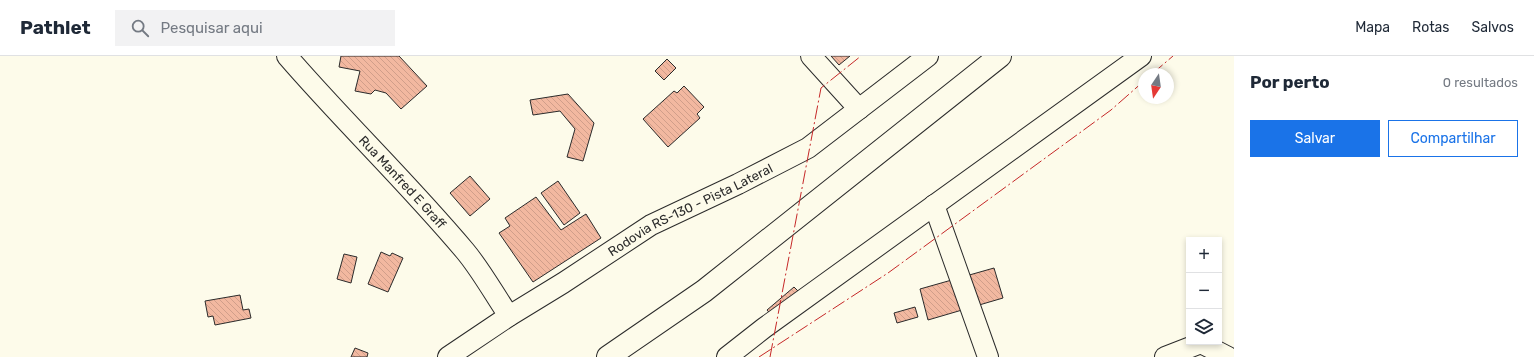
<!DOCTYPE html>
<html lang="pt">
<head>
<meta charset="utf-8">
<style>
	body { margin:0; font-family:Rubik,sans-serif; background:#f2f2f3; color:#1f2937 }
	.controls { position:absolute; right:12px; bottom:12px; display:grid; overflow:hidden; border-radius:0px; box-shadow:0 2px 6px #0003 }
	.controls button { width:36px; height:36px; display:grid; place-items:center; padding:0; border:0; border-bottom:1px solid #e0e1e3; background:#fff; color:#1f2937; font:20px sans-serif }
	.compass { position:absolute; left:1138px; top:12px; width:36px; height:36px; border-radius:50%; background:#fff; box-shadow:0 2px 6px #0003; rotate:193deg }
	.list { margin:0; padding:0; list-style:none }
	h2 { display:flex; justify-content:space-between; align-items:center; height:52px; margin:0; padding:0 16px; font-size:17px }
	h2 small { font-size:13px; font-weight:400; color:#747a83 }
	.actions { display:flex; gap:8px; padding:12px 16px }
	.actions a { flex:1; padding:9px 0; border:1px solid #1a73e8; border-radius:0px; text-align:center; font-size:14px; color:#1a73e8 }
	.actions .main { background:#1a73e8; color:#fff }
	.icon { flex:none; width:22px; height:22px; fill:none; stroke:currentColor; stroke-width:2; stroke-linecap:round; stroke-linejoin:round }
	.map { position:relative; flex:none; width:1234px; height:301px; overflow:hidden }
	header { display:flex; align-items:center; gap:24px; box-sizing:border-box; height:56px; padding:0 20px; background:#fff; border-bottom:1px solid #e0e1e3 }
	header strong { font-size:19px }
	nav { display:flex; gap:22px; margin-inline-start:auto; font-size:14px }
	.search { width:280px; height:36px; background:#f2f2f3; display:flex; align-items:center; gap:10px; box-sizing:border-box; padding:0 14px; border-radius:0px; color:#747a83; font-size:15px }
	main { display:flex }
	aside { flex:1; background:#fff }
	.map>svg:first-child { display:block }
	.building { fill:url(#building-back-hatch); stroke:#2b2b2b }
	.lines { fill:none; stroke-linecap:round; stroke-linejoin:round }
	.minor-casing { stroke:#2b2b2b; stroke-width:22 }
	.major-casing { stroke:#2b2b2b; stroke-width:24 }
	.minor { stroke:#fdfbea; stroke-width:20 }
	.major { stroke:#fdfbea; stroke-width:22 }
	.power { stroke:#c62828; stroke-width:1; stroke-dasharray:14 3 2 3; stroke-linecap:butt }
	.labels { text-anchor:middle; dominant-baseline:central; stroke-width:3; stroke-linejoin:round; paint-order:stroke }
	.street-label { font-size:13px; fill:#2b2b2b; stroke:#fdfbea }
</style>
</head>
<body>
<header>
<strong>Pathlet</strong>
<div class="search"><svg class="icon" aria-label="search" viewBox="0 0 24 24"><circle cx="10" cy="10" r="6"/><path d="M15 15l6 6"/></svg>Pesquisar aqui</div>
<nav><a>Mapa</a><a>Rotas</a><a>Salvos</a></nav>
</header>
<main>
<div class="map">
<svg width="1234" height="301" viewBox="0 0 1234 301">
	<defs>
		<pattern id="building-back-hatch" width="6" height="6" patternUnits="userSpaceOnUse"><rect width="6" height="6" fill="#f2b8a0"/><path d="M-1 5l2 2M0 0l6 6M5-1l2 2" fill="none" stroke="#d09e8a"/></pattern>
	</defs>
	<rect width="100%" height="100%" fill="#fdfbea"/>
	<path class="building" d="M341,0H399L427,30L401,53L386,37L375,34L371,38L355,35L360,15L339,11Z
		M831,0H850L839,9Z
		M667,3L676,12L664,24L655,15Z
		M684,30L704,51L697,58L700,62L668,91L643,63L674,35L677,37Z
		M568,38L594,67L583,105L567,101L575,73L560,55L533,59L530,44Z
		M470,120L490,143L470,160L450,137Z
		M558,125L580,157L564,169L541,137Z
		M536,141L561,174L586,158L601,182L533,226L499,177L510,170L505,162Z
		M381,196L390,200L392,197L403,202L388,236L368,228Z
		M344,198L357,201L351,227L337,223Z
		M994,212L1003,242L928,264L920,233Z
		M794,231L800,237L773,261L767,254Z
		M240,239L243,254L249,253L251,262L215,269L213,260L208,261L205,245Z
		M915,251L918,261L897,267L894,257Z
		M355,292L368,297L367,301H351Z"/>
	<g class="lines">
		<defs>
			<g id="minor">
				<path id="s1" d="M287,0C344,66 408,127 465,195C481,214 494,238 509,260"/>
				<path d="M811,0L859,53"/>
				<path d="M934,149L988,301"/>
				<path id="s2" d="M448,301L509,260L563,227L651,169L738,128L808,92L928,0"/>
				<path d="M727,301L764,272L1141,0"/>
				<path d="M1165,301L1201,287L1228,301"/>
			</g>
			<path id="major" d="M608,301L704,235L1000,0"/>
		</defs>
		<use href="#minor" class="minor-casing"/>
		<use href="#major" class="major-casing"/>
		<use href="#minor" class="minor"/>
		<use href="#major" class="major"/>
		<path class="power" d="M1152,18L1173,0
			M759,301L888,217L1111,54L1144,25
			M770,301L821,32L861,0"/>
	</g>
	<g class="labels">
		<g class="street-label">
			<text stroke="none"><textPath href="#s1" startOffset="171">Rua Manfred E Graff</textPath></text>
			<text stroke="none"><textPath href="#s2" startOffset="284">Rodovia RS-130 - Pista Lateral</textPath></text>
		</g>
	</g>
</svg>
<div class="controls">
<button>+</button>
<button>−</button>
<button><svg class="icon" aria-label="layers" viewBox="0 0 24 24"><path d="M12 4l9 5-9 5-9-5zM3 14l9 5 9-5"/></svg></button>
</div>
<svg class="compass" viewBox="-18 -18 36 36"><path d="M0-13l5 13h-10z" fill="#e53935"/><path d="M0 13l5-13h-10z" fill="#747a83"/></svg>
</div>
<aside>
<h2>Por perto<small>0 resultados</small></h2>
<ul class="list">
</ul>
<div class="actions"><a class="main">Salvar</a><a>Compartilhar</a></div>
</aside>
</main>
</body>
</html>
